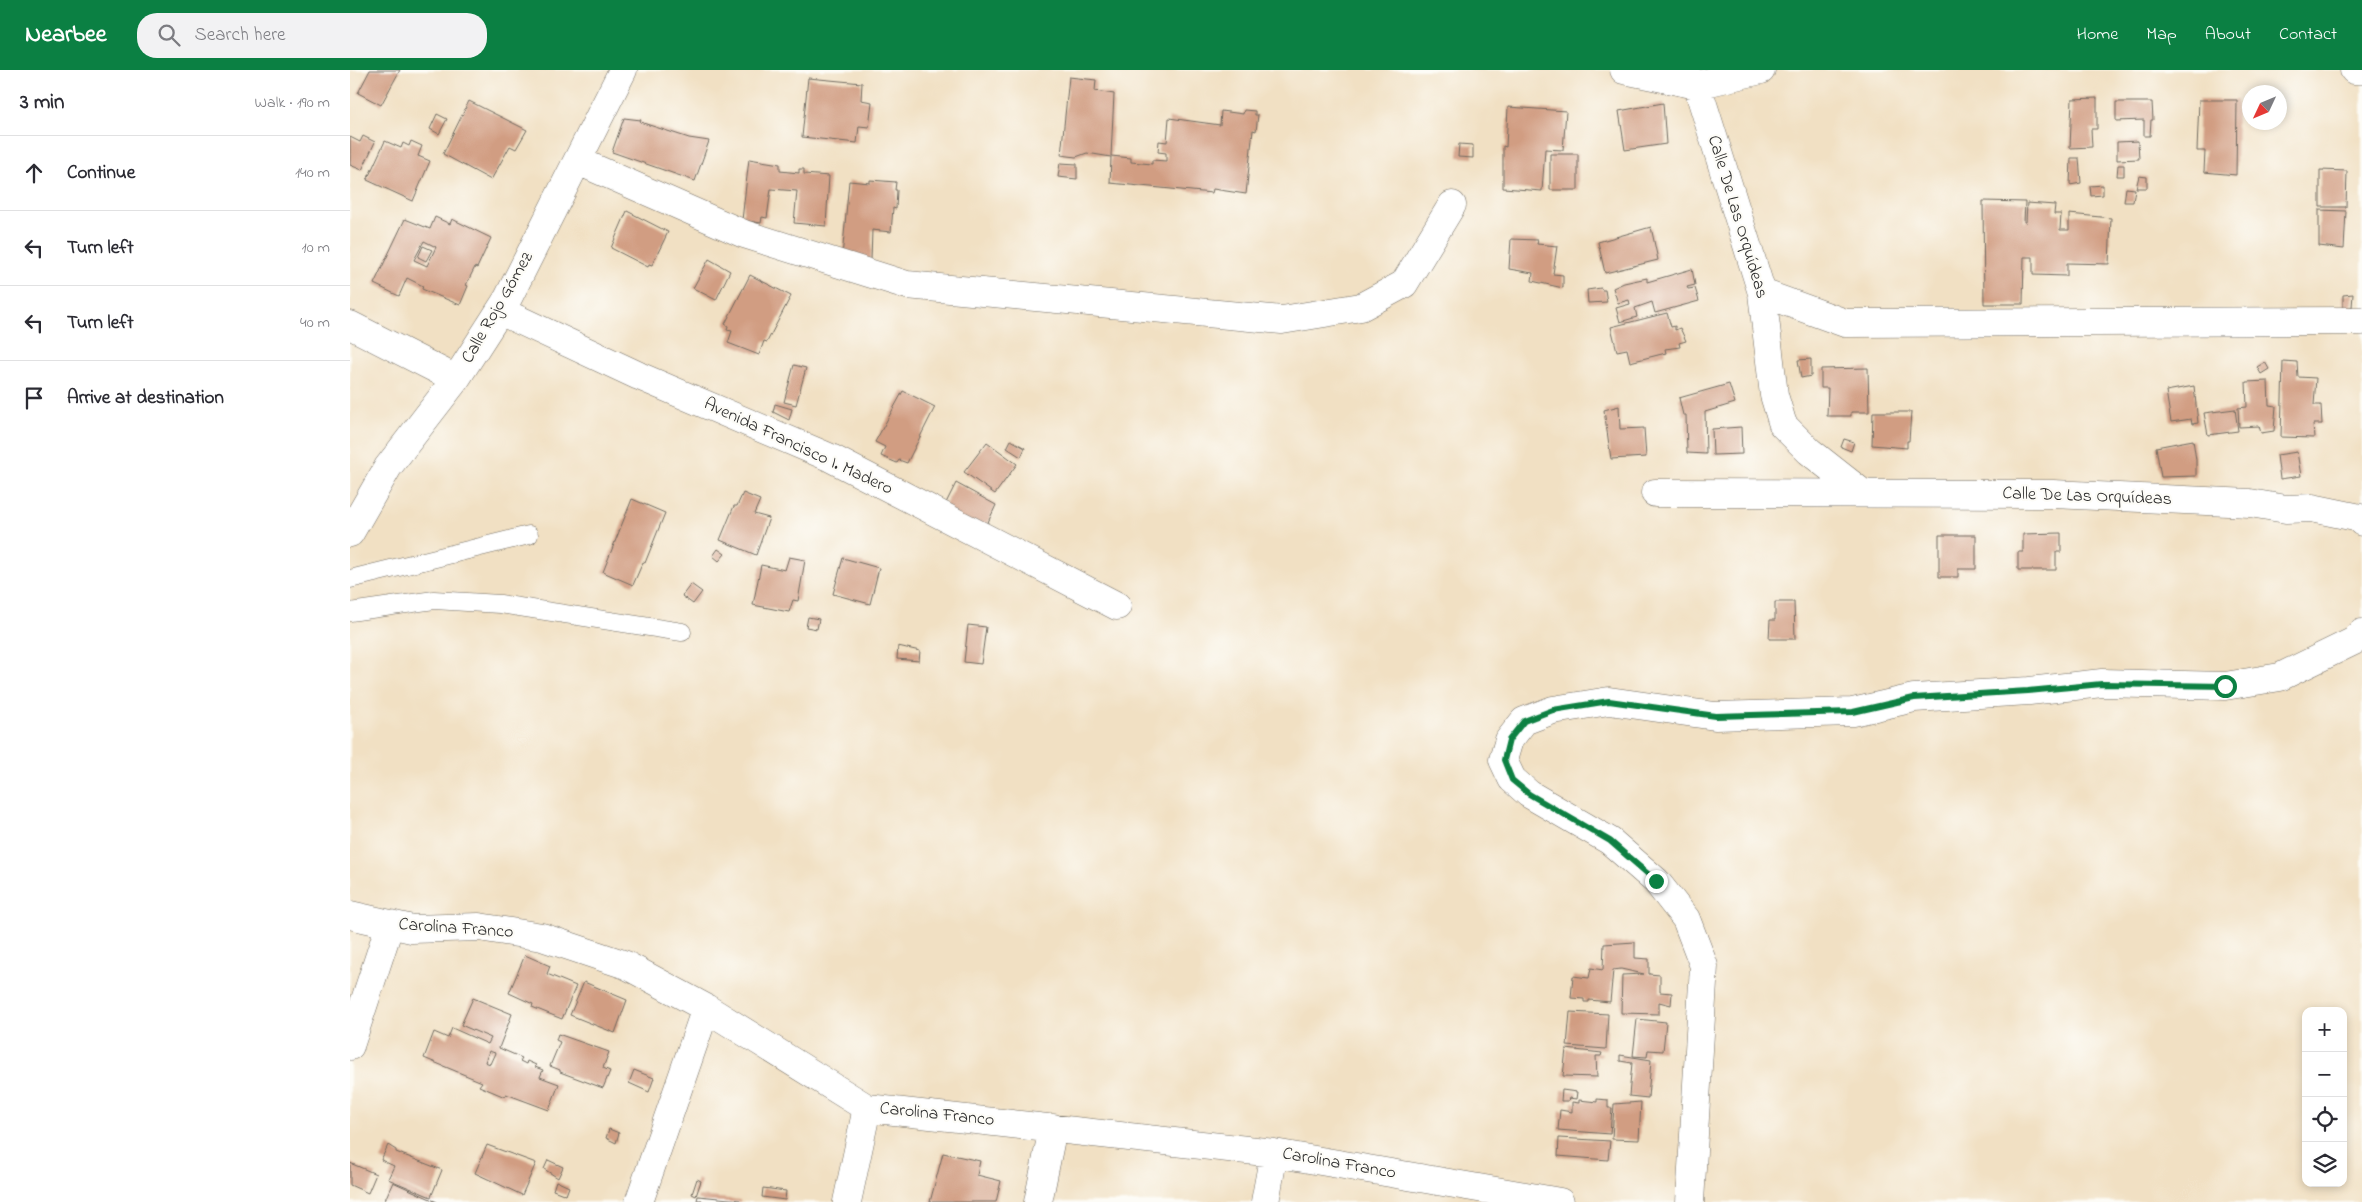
<!DOCTYPE html>
<html lang="en">
<head>
<meta charset="utf-8">
<style>
	body { margin:0; font-family:"Indie Flower",sans-serif; background:#f2f2f3; color:#2b2b33 }
	.controls { position:absolute; right:15px; bottom:15px; display:grid; overflow:hidden; border-radius:10px; box-shadow:0 2px 8px #0003 }
	.controls button { width:45px; height:45px; display:grid; place-items:center; padding:0; border:0; border-bottom:1px solid #e1e1e2; background:#fff; color:#2b2b33; font:25px sans-serif }
	.compass { position:absolute; left:1892px; top:15px; width:45px; height:45px; border-radius:50%; background:#fff; box-shadow:0 2px 8px #0003; rotate:226deg }
	.stop { position:absolute; width:15px; height:15px; margin:-11px; border:4px solid #0b8043; border-radius:50%; background:#fff }
	.stop.end { background:#0b8043; border-color:#fff; box-shadow:0 1px 5px #0008 }
	.list { margin:0; padding:0; list-style:none }
	h2 { display:flex; justify-content:space-between; align-items:center; height:65px; margin:0; padding:0 20px; font-size:21px }
	h2 small { font-size:16px; font-weight:400; color:#7c7c81 }
	.list li { display:grid; grid-template-columns:32px 1fr auto; gap:15px; align-items:center; box-sizing:border-box; height:75px; padding:0 20px; border-top:1px solid #e1e1e2 }
	.list b { display:block; font-size:19px; white-space:nowrap }
	.list em { font-size:16px; font-style:normal; color:#7c7c81 }
	.icon { flex:none; width:28px; height:28px; fill:none; stroke:currentColor; stroke-width:2; stroke-linecap:round; stroke-linejoin:round }
	.map { position:relative; flex:none; width:2012px; height:1132px; overflow:hidden }
	header { display:flex; align-items:center; gap:30px; box-sizing:border-box; height:70px; padding:0 25px; background:#0b8043; color:#fff }
	header strong { font-size:24px }
	nav { display:flex; gap:28px; margin-inline-start:auto; font-size:18px }
	.search { width:350px; height:45px; background:#f2f2f3; display:flex; align-items:center; gap:12px; box-sizing:border-box; padding:0 18px; border-radius:20px; color:#7c7c81; font-size:19px }
	main { display:flex }
	aside { flex:1; background:#fff }
	.map>svg:first-child { display:block }
	.building { fill:#d19d82; fill-rule:evenodd }
	.lines { fill:none; stroke-linecap:round; stroke-linejoin:round }
	.lane-casing { stroke:#706a60; stroke-width:19 }
	.street-casing { stroke:#706a60; stroke-width:29 }
	.lane { stroke:#fff; stroke-width:18 }
	.street { stroke:#fff; stroke-width:28 }
	.route { stroke:#0b8043; stroke-width:6 }
	.labels { text-anchor:middle; dominant-baseline:central; stroke-width:4.5; stroke-linejoin:round; paint-order:stroke }
	.street-label { font-size:18px; fill:#2b2b2b; stroke:#fdfcf7 }
</style>
</head>
<body>
<header>
<strong>Nearbee</strong>
<div class="search"><svg class="icon" aria-label="search" viewBox="0 0 24 24"><circle cx="10" cy="10" r="6"/><path d="M15 15l6 6"/></svg>Search here</div>
<nav><a>Home</a><a>Map</a><a>About</a><a>Contact</a></nav>
</header>
<main>
<aside>
<h2>3 min<small>Walk · 190 m</small></h2>
<ul class="list">
<li><svg class="icon" aria-label="ahead" viewBox="0 0 24 24"><path d="M12 20V5M6 11l6-6 6 6"/></svg><div><b>Continue</b></div><em>140 m</em></li>
<li><svg class="icon" aria-label="left" viewBox="0 0 24 24"><path d="M17 20v-9H6M10 6l-5 5 5 5"/></svg><div><b>Turn left</b></div><em>10 m</em></li>
<li><svg class="icon" aria-label="left" viewBox="0 0 24 24"><path d="M17 20v-9H6M10 6l-5 5 5 5"/></svg><div><b>Turn left</b></div><em>40 m</em></li>
<li><svg class="icon" aria-label="arrive" viewBox="0 0 24 24"><path d="M6 21V4h12l-3 4 3 4H6"/></svg><div><b>Arrive at destination</b></div></li>
</ul>
</aside>
<div class="map">
<svg width="2012" height="1132" viewBox="0 0 2012 1132">
	<rect width="100%" height="100%" fill="#fdfcf7"/>
	<filter id="ink" filterUnits="userSpaceOnUse"><feTurbulence type="fractalNoise" baseFrequency=".02" numOctaves="2"/><feDisplacementMap in="SourceGraphic" scale="10" xChannelSelector="R" yChannelSelector="G"/><feConvolveMatrix kernelMatrix="1 2 1 2 8 2 1 2 1" color-interpolation-filters="sRGB"/></filter>
	<filter id="wash" filterUnits="userSpaceOnUse"><feTurbulence type="fractalNoise" baseFrequency=".0096" numOctaves="4" result="noise"/><feDisplacementMap in="SourceGraphic" scale="20" xChannelSelector="R" yChannelSelector="G"/><feGaussianBlur stdDeviation="1.12" result="paint"/><feColorMatrix in="noise" values="0 0 0 0 0 0 0 0 0 0 0 0 0 0 0 0 0 1.4 0 .05"/><feComposite in="paint" operator="in"/></filter>
	<g filter="url(#wash)">
		<rect width="100%" height="100%" fill="#f1e0c3"/>
		<g id="blocks">
			<path class="building" d="M20,0H50L31,35L8,23Z
				M719,7L746,10L745,21L764,24L761,86L781,88V92L802,94V90L816,91V83L808,82L809,71L817,72L819,48L870,55L871,41L893,44L894,40L905,41V45H908L906,61L903,60L896,124L863,119L862,123L760,113L761,87L737,83L726,87L711,85Z
				M458,8L512,13L511,30L522,32L519,57L509,56L507,73L452,67Z
				M1747,28V59H1741L1742,77L1720,78L1722,29Z
				M1849,30H1887L1886,105L1854,102L1855,81H1847Z
				M119,31L177,60L166,79L160,76L141,110L93,84Z
				M1766,32H1802L1803,50H1801L1800,66H1794V50L1766,51Z
				M1313,33L1316,74L1275,80L1269,41Z
				M1158,37L1216,41L1213,80L1195,79L1192,121L1153,118V76L1156,77Z
				M87,44L97,49L89,64L80,59Z
				M274,48L291,50L290,52L339,68L359,71L345,111L262,82Z
				M13,66L25,72L12,100L0,95V67L10,72Z
				M35,71L51,78L53,73L59,76L61,71L72,76L68,86L80,91L63,131L17,110Z
				M1788,71L1789,89L1767,90V72Z
				M1109,74L1123,75V88L1108,87Z
				M1200,84H1228V120H1200Z
				M1721,88H1729L1731,113L1720,115Z
				M399,89L430,94V101L449,103V99H454V104L479,106L476,156L444,153L447,121L421,119L417,148L412,147L411,153L392,150Z
				M710,93L727,94V109L708,107Z
				M1768,95H1774V106H1767Z
				M1970,100L1997,101L1996,137H1970Z
				M1789,106L1797,107V118H1786Z
				M520,110L546,112L545,120H547L546,139L543,138L541,162L522,160L521,190L492,187L499,111L520,113Z
				M1753,115V125L1741,126L1740,116Z
				M1776,118L1785,119L1783,132H1774Z
				M1633,131L1675,132L1674,152H1676L1677,133L1705,135L1704,144H1711L1710,160H1719V144L1761,148L1759,194L1717,193V206L1683,205V187H1674L1673,234H1634Z
				M1969,140L1996,141L1994,179L1969,176Z
				M277,141L318,162L302,195L299,194L298,197L261,178Z
				M85,147L100,154L102,149L141,168L127,198L125,197L116,215L118,216L110,235L72,219L73,216L57,208L49,226L24,214L55,149L80,159ZM74,171L86,177L77,196L64,190Z
				M1301,157L1308,190L1255,203L1248,172Z
				M1161,169L1188,170L1187,174L1207,176L1203,204L1213,205V218L1182,211L1183,203L1159,199Z
				M73,176L82,180L76,191L68,187Z
				M359,189L380,201L366,230L343,218Z
				M1342,199L1345,215L1337,217L1338,219L1345,218L1349,231L1305,243L1302,232L1285,238L1287,247L1270,252L1266,238L1280,234L1279,230L1268,233L1263,218L1274,213L1297,208V212Z
				M400,205L441,226L417,272L414,271L409,285L378,273L382,261L377,260L378,256L375,254Z
				M1251,218L1252,220H1255L1257,232L1238,233L1237,220Z
				M2003,224L2002,237L1993,238V225Z
				M1317,243L1321,257L1325,256V260L1330,258L1336,271L1329,273L1330,277L1315,279L1316,283L1280,292L1277,279L1267,281L1261,257Z
				M1461,289V306L1451,308L1448,290Z
				M1933,291L1947,292L1948,307L1966,308L1964,335H1971L1972,354H1963L1964,368L1931,367Z
				M1915,292L1919,299L1911,304L1907,297Z
				M444,295L456,298L446,335L434,332Z
				M1518,298L1519,342H1501V346H1477L1478,318H1471V299Z
				M1918,311L1919,335L1926,336L1924,361L1911,363L1909,356L1889,357L1888,338L1897,337L1896,312Z
				M1379,314L1385,333L1355,342L1356,384L1337,383L1336,345H1333L1329,328Z
				M1844,316L1848,353L1842,354L1841,349L1821,352L1816,321Z
				M553,321L585,337L557,393L549,390L547,393L531,386L535,377L525,372Z
				M425,334L442,339L439,350L423,342Z
				M1269,336L1270,359L1294,358L1296,387L1261,389L1254,340Z
				M1885,339L1888,361L1858,365L1854,343Z
				M1523,342H1561L1559,371H1557V378L1522,375Z
				M1391,357L1392,384L1363,385L1362,359Z
				M1494,369L1504,372L1501,381L1491,377Z
				M661,370L675,378L671,387L657,378Z
				M1843,370L1846,390V406L1811,407L1806,377Z
				M637,372L667,394L645,424L614,402Z
				M1947,382L1951,406L1930,409L1927,385Z
				M606,413L646,435L633,463L592,441Z
				M393,423L410,430L404,444L419,448L406,485L370,470L384,436H387Z
				M282,429L315,443L295,493L293,492L283,515L253,502Z
				M1711,463V482H1706V500H1668V482H1673V464Z
				M1589,465H1626V499H1608V507H1589Z
				M368,479L375,484L369,491L363,486Z
				M439,487L455,490L448,531L443,530L439,542L403,535L411,495L435,500Z
				M493,488L529,498L520,534L483,524Z
				M341,514L352,522L343,534L332,526Z
				M1425,532H1444L1445,569H1419L1420,550H1425Z
				M458,547L469,549L467,559L456,557Z
				M618,555L636,557L631,594L614,592Z
				M548,576L570,581L569,591L547,589Z
				M1285,872V888L1299,889V904L1310,905V922L1322,923L1321,935L1309,932V944L1271,943L1272,905L1294,904L1271,899L1263,900L1260,932L1239,930V932H1234V929L1221,928L1223,906L1239,908L1241,898L1253,900L1254,874Z
				M175,885L200,896L197,904L226,916L212,949L182,937L183,934L159,923Z
				M234,912L277,930L265,963L220,945Z
				M123,928L162,944L149,978L172,988L170,991L176,994L177,991L186,995L185,997L193,1000L190,1007L209,1014L199,1040L156,1024L155,1027L129,1016L132,1012L74,988L84,962L98,968L102,958L138,974L141,968L111,955ZM139,981L145,983L140,994L135,992Z
				M1220,942L1258,944L1256,979L1217,976Z
				M1287,949L1316,952L1313,981L1298,980L1297,987L1283,986Z
				M208,964L259,982L253,998L260,1001L253,1018L210,1002V1000L200,996L210,972L206,970Z
				M1216,979L1252,983L1251,986H1246L1247,1007L1213,1006Z
				M1270,985L1301,990L1298,1028L1279,1026L1282,993L1270,991Z
				M284,1000L304,1008L299,1022L279,1013Z
				M1212,1020L1227,1022L1226,1029L1219,1028L1218,1031H1211Z
				M1247,1029L1258,1030V1038H1262L1260,1064L1208,1060L1210,1040L1222,1042V1032L1229,1033V1030L1247,1032Z
				M1291,1032L1289,1070L1262,1069L1264,1034Z
				M259,1059L269,1063L266,1073L256,1068Z
				M1209,1068L1260,1071L1258,1090L1208,1086Z
				M38,1075L46,1080V1082L92,1100L81,1127L38,1109L44,1096L31,1090Z
				M137,1075L186,1093L172,1125L125,1103Z
				M593,1083L630,1091L627,1105L651,1111L646,1132H580Z
				M198,1090L213,1097L208,1108L194,1099Z
				M0,1093L26,1104L18,1123L0,1115Z
				M347,1109L351,1111L346,1126L342,1124Z
				M206,1111L219,1117L216,1125L203,1120Z
				M43,1112L87,1132H34Z
				M413,1118L436,1121L435,1130L412,1127Z
				M348,1126L390,1130V1132H351L352,1130H347Z"/>
		</g>
	</g>
	<g filter="url(#ink)">
		<use href="#blocks" fill-opacity="0" stroke="#706a60" stroke-width="1"/>
		<g class="lines">
			<defs>
				<path id="lane" d="M0,509L179,465
					M0,542L84,530L150,534L332,562"/>
				<path id="street" d="M1274,0L1347,15L1411,0
					M1328,0L1347,15L1412,223L1424,325L1433,355L1459,381L1511,422
					M2004,0H2012
					M228,91L394,164L557,215L932,250L1011,237L1054,214L1102,135
					M1412,223L1495,253L2012,251
					M150,241L289,306L481,388L767,536
					M0,255L106,309
					M1305,423L1703,424L1900,433L1936,439L1962,438L2010,448L2012,452
					M0,463L38,397L106,309L158,228L273,0
					M0,845L62,859L129,857L192,867L276,895L356,938L517,1038L924,1083L1210,1132
					M0,976L40,854
					M289,1132L356,938
					M497,1132L517,1038
					M688,1132L703,1058
					M915,1132L924,1083
					M1340,1132L1354,896L1336,849L1306,811L1260,771L1179,724L1162,709L1153,690L1159,670L1174,651L1203,640L1259,631L1365,646L1503,642L1564,628L1679,621L1752,613L1875,616L1930,607L2004,571L2012,563"/>
			</defs>
			<use href="#lane" class="lane-casing"/>
			<use href="#street" class="street-casing"/>
			<use href="#lane" class="lane"/>
			<use href="#street" class="street"/>
		</g>
	</g>
	<g class="lines" filter="url(#ink)">
		<path class="route" d="M1306,811L1260,771L1179,724L1162,710L1154,690L1159,670L1174,651L1203,640L1259,631L1366,646L1503,642L1564,628L1678,621L1752,614L1875,616"/>
	</g>
	<g class="labels">
		<g class="street-label">
			<text transform="translate(1387 147) rotate(73)">Calle De Las Orquídeas</text>
			<text transform="translate(148 238) rotate(-60)">Calle Rojo Gómez</text>
			<text transform="translate(448 377) rotate(25)">Avenida Francisco I. Madero</text>
			<text transform="translate(1737 427) rotate(2)">Calle De Las Orquídeas</text>
			<text transform="translate(106 859) rotate(4)">Carolina Franco</text>
			<text transform="translate(587 1045) rotate(6)">Carolina Franco</text>
			<text transform="translate(989 1094) rotate(10)">Carolina Franco</text>
		</g>
	</g>
</svg>
<div class="controls">
<button>+</button>
<button>−</button>
<button><svg class="icon" aria-label="locate" viewBox="0 0 24 24"><circle cx="12" cy="12" r="6"/><path d="M12 2v4M12 18v4M2 12h4M18 12h4"/></svg></button>
<button><svg class="icon" aria-label="layers" viewBox="0 0 24 24"><path d="M12 4l9 5-9 5-9-5zM3 14l9 5 9-5"/></svg></button>
</div>
<svg class="compass" viewBox="-18 -18 36 36"><path d="M0-13l5 13h-10z" fill="#e53935"/><path d="M0 13l5-13h-10z" fill="#7c7c81"/></svg>
<div class="stop" style="left:1875px;top:616px"></div>
<div class="stop end" style="left:1306px;top:811px"></div>
</div>
</main>
</body>
</html>
